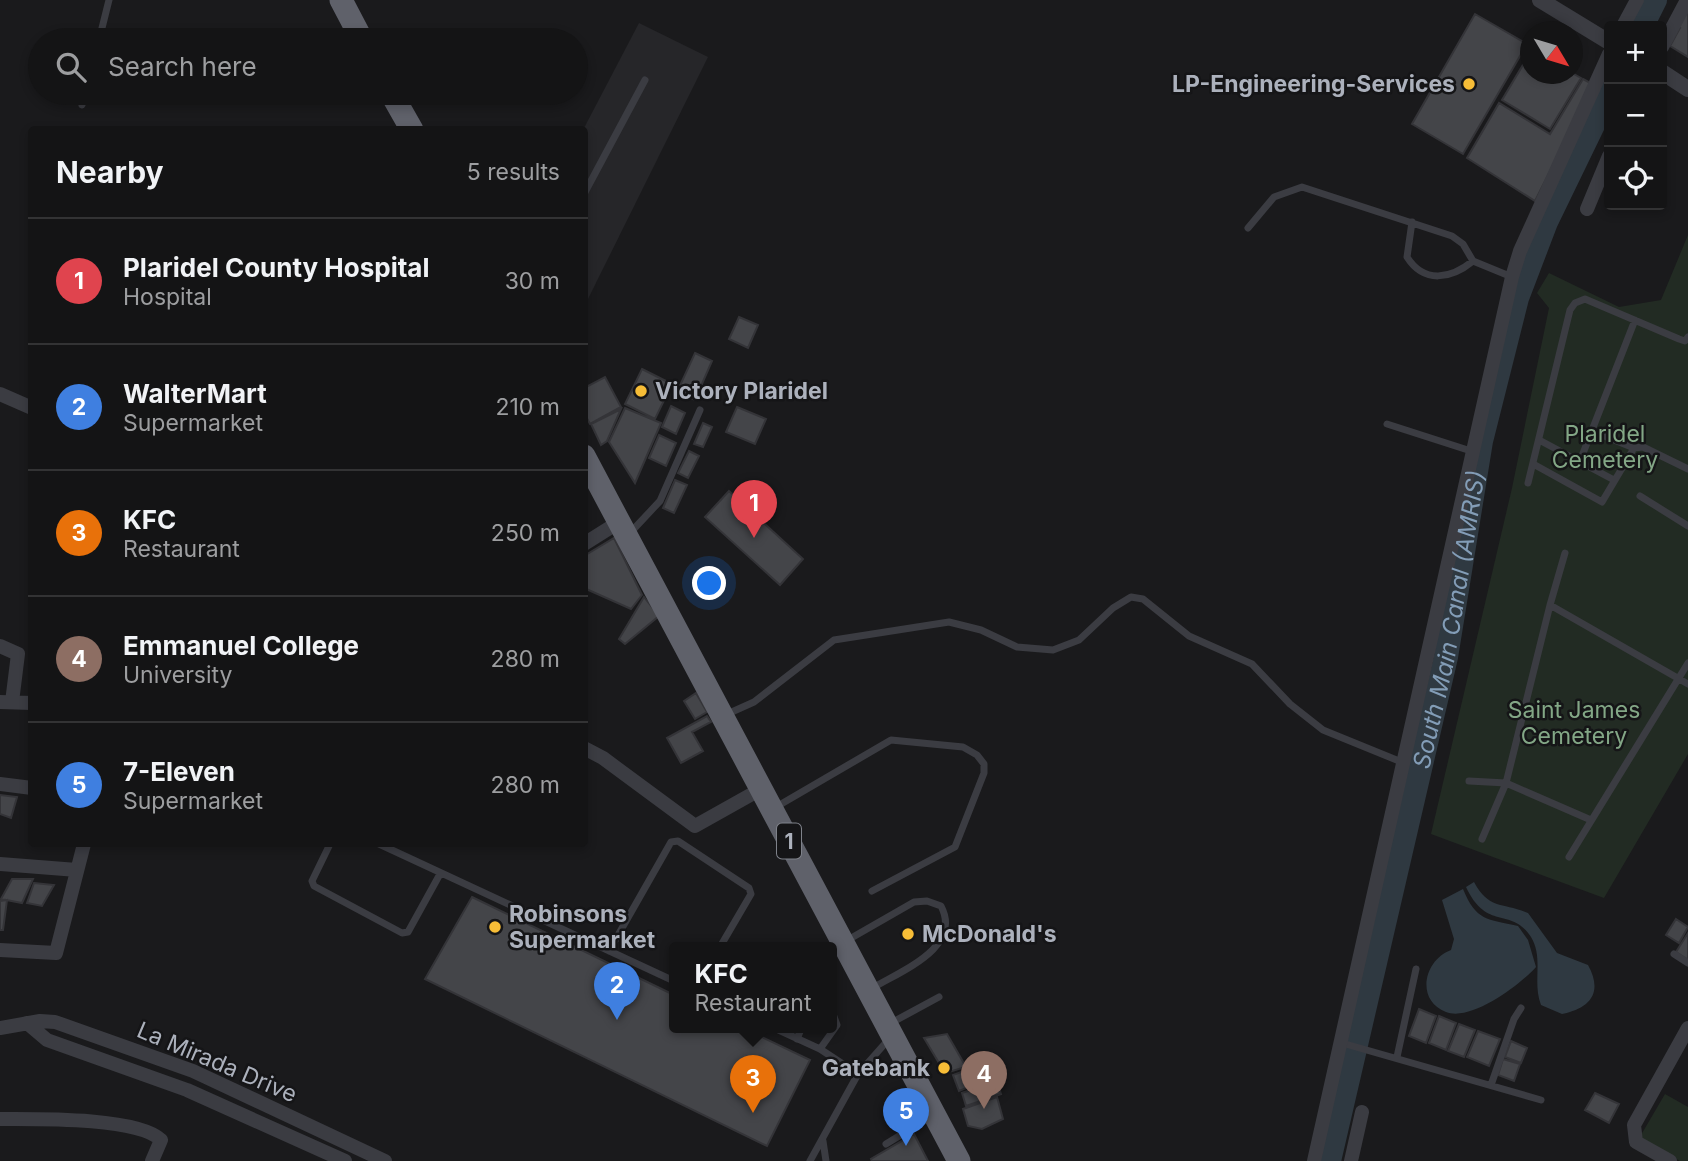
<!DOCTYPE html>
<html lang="en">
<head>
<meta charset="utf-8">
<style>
	body { margin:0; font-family:Inter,sans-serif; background:#212122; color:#f1f3f6 }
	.controls { position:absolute; right:21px; top:21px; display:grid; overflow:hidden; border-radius:7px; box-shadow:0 4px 10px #0003 }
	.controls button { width:63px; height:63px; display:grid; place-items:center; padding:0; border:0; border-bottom:2px solid #333334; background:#141415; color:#f1f3f6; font:35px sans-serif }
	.compass { position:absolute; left:1520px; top:21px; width:63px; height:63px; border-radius:50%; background:#141415; box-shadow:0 4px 10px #0003; rotate:128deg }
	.you { position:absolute; left:710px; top:584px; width:24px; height:24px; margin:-18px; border:5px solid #fff; border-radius:50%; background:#1a73e8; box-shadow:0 0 0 10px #1a73e833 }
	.badge { display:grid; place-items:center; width:46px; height:46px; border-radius:50%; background:#f7bd37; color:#fff; font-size:23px; font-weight:700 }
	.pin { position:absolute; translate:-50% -58px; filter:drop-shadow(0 2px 4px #0008) }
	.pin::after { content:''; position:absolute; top:37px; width:24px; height:21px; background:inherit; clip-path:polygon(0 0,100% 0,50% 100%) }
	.popup { position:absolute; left:669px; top:942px; width:168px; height:91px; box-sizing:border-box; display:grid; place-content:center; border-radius:7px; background:#141415; filter:drop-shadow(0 2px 5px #0005); font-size:23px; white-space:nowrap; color:#9d9ea0 }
	.popup b { font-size:26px; color:#f1f3f6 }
	.popup::after { content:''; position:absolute; left:50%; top:100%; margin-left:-14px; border:14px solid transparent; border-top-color:#141415 }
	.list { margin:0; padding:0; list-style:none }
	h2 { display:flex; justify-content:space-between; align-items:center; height:91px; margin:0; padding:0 28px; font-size:30px }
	h2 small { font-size:23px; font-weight:400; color:#9d9ea0 }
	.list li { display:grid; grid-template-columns:46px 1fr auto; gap:21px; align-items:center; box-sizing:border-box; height:126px; padding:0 28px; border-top:2px solid #333334 }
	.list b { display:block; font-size:26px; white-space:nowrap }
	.list p { margin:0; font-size:23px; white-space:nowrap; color:#9d9ea0 }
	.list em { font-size:23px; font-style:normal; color:#9d9ea0 }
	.icon { flex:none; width:38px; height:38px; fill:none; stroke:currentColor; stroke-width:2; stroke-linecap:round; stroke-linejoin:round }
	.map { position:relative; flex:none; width:1688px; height:1161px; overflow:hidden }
	.search { position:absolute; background:#141415; box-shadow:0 4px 10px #0003; left:28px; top:28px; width:560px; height:77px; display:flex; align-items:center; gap:18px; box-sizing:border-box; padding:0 24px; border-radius:38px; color:#9d9ea0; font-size:26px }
	.panel { position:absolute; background:#141415; box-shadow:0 4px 10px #0003; left:28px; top:126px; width:560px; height:721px; border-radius:7px }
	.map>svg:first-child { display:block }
	.built { fill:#262629 }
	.green { fill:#222b23 }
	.water { fill:#2f3941 }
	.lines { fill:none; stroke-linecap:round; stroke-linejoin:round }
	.river { stroke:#2f3941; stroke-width:24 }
	.building { fill:#444549; stroke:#343438; stroke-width:2 }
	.service { stroke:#3b3c42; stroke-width:7 }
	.minor { stroke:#3b3c42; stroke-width:14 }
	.tertiary { stroke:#3b3c42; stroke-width:16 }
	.trunk { stroke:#5f616a; stroke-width:23 }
	.poi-dot { fill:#f7bd37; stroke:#151517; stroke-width:2.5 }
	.labels { text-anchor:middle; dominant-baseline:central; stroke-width:5; stroke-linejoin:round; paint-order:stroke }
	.shield { fill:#151517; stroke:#7f828a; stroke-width:2 }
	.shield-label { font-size:21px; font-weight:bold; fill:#acb1bc }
	.poi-label { font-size:23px; font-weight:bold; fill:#acb1bc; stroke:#151517; text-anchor:start }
	.park-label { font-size:23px; fill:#83a786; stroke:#151517 }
	.street-label { font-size:23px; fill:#acb1bc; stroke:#151517 }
	.water-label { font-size:24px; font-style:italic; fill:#839db7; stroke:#151517 }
</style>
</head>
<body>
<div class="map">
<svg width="1688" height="1161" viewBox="0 0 1688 1161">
	<rect width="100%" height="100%" fill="#1a1a1c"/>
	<path class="built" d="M639,23L708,57L585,305L583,130Z"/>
	<path class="green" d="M1688,235V754L1604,898L1431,834L1512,488L1549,308L1537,293L1549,273L1619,307L1661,300Z
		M1665,1094L1688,1107V1161H1680L1643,1140L1641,1135Z"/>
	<path class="water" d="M1474,882C1489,910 1502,902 1528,913L1557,953L1588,965C1603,992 1591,1008 1562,1014L1541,1005C1532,982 1544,958 1531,937C1511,906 1487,932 1466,887Z
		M1463,889C1476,921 1487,919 1518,926L1528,940L1536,967C1520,985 1471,1022 1446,1012C1415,1000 1424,960 1451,950L1454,939L1442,900Z"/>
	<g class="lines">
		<g class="river">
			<path d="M1642,26L1655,0"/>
			<path id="s1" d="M1329,1161L1446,657L1481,441L1517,298L1546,222L1609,92"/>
		</g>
	</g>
	<path class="building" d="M1688,6V57L1670,46L1680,28L1676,26Z
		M1475,14L1527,44L1463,154L1412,124Z
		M1530,53V74L1572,73L1581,78L1550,129L1502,100Z
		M1583,79L1594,85L1535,201L1467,158L1499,103L1550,134Z
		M739,317L758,325L748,348L729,339Z
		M695,353L712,361L695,400L677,392Z
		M642,369L672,384L655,419L625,404Z
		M605,377L621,407L590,424L584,413V388Z
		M671,406L685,413L676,434L662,427Z
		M737,407L766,419L755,444L726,432Z
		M625,408L661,423L635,483L609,442Z
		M621,409L607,441L601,445L591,424Z
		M703,423L712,427L703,447L694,444Z
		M659,435L676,443L666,466L649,458Z
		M689,451L699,456L688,478L678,473Z
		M675,480L687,485L674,513L663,508Z
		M729,491L803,559L780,585L705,517Z
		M614,538L642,595L631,609L584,588V556Z
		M644,597L659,616L625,644L619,639Z
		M696,693L707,712L695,719L684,701Z
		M707,716L711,722L692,732L703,751L681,763L667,738Z
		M0,795L17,797L11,818L0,814Z
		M12,879H33L22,903L1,899Z
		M34,883L54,885L42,906L27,903Z
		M472,897L674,995V1027H741L810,1060L767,1146L425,979Z
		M7,900L3,930H0V901Z
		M1676,919L1688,927L1679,943L1666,935Z
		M1688,933V960L1676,952Z
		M1419,1009L1436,1016L1426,1043L1409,1036Z
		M1439,1016L1456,1023L1446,1050L1429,1043Z
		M1459,1024L1475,1030L1464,1057L1448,1051Z
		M1478,1031L1500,1039L1489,1066L1467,1057Z
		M947,1034L966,1067L945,1073L924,1038Z
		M1511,1041L1527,1048L1521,1063L1505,1057Z
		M1503,1059L1520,1064L1514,1081L1498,1075Z
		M980,1065L986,1080L959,1091L953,1075Z
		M997,1081L1001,1094L966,1106L962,1093Z
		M1595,1093L1619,1104L1609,1123L1585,1110Z
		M997,1097L1003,1119L982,1129L968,1126L963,1109Z
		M914,1134L928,1161H872L871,1159Z"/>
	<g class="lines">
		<path class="service" d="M99,40L109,0
			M82,105L86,93
			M584,194L645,80
			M1412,222L1407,257C1424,284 1451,279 1473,261
			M1248,228L1274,197L1302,187L1452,236L1463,244L1473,261L1512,277
			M1387,424L1471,451
			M1592,431L1634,448L1643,447L1688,469
			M1541,441L1614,480
			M1580,461L1635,320
			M1535,465L1602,502L1634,448
			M1528,483L1570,310L1575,303L1585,299L1679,339L1685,341L1688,337
			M1640,496L1688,526
			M630,533L660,501L700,410
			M1565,553L1550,605L1688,684
			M725,715L754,702L834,640L949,622L981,630L1017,647L1053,650L1079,640L1113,608L1131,597L1143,599L1189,636L1252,664L1290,704L1323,730L1404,763
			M1469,781L1506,783L1591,820
			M776,807L891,740L963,747L977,755L984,764V773L955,847L872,891
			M1482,839L1506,783L1550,605
			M330,844L312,881L314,886L402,933L408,932L440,874
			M379,844L674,981
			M1569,857L1688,663
			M846,941L914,902L927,901L941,906C963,948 900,971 871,989
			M609,951L671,842L678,841L749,888L751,894L720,947
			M1674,954L1688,963
			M891,1023L939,997
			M772,1027L820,1049L858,1074
			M797,1039L802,1027
			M1342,1043L1541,1100
			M820,1049L837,1025L832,1011
			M1397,1057L1416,969
			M1491,1085L1514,1019L1521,1008
			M823,1141L826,1161
			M886,1144L930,1117
			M810,1161L858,1074L889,1039"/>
		<path class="minor" d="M1623,26L1637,0
			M1662,47L1687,0
			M1587,209L1609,156
			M0,394L32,408
			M584,544L619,522
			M0,646L18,654L12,702
			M0,702L32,703
			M584,748L603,758L695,826L761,789
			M0,784L32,788
			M0,864L77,870
			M0,950L56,953L84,844
			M27,1023L47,1040L187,1090L345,1161
			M0,1028L40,1021L55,1022L193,1071L385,1161
			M0,1119C35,1119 138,1117 161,1140L152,1161
			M1314,1161L1512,277L1520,251L1609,54
			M1351,1161L1362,1112
			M1670,1161L1636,1142L1634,1125L1688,1028"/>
		<path class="tertiary" d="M1540,0L1609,42
			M1662,72L1688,89"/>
		<path class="trunk" d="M341,0L362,40
			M391,93L412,130
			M584,456L959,1161"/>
	</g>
	<g class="poi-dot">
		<circle cx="1469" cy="84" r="7"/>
		<circle cx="641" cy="391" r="7"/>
		<circle cx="495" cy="927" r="7"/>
		<circle cx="908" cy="934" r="7"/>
		<circle cx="944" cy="1068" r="7"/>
	</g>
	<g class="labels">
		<rect class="shield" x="777" y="823.5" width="24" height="35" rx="5"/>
		<g class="shield-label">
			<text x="789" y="841">1</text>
		</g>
		<g class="poi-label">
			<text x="1455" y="84" text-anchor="end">LP-Engineering-Services</text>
			<text x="655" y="391">Victory Plaridel</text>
			<text x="509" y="914">Robinsons<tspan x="509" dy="26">Supermarket</tspan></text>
			<text x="922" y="934">McDonald's</text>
			<text x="930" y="1068" text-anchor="end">Gatebank</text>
		</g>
		<g class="park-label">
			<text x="1605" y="434">Plaridel<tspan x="1605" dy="26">Cemetery</tspan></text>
			<text x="1574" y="710">Saint James<tspan x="1574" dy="26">Cemetery</tspan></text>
		</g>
		<g class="street-label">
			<text transform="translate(217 1062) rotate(23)">La Mirada Drive</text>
		</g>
		<g class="water-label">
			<text stroke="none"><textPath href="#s1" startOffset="555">South Main Canal (AMRIS)</textPath></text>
		</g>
	</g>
</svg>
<div class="controls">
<button>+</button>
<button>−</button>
<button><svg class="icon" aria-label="locate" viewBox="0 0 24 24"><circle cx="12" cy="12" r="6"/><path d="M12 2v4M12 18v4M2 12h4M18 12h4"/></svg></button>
</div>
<svg class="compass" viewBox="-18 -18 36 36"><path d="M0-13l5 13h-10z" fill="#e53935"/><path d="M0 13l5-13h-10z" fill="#9d9ea0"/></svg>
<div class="you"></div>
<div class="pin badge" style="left:754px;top:538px;background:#e0444e">1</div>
<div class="pin badge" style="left:617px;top:1020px;background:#3f7fe0">2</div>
<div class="pin badge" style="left:753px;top:1113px;background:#e8710a">3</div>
<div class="popup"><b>KFC</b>Restaurant</div>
<div class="pin badge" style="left:984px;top:1109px;background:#8d6e63">4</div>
<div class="pin badge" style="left:906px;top:1146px;background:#3f7fe0">5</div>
<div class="search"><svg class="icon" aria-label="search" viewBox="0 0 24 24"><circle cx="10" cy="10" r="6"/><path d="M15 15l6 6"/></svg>Search here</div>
<section class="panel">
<h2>Nearby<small>5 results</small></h2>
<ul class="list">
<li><span class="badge" style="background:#e0444e">1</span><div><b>Plaridel County Hospital</b><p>Hospital</p></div><em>30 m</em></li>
<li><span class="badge" style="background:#3f7fe0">2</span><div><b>WalterMart</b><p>Supermarket</p></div><em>210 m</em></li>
<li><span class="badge" style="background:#e8710a">3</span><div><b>KFC</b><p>Restaurant</p></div><em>250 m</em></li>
<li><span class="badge" style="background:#8d6e63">4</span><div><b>Emmanuel College</b><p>University</p></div><em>280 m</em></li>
<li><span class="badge" style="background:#3f7fe0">5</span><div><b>7-Eleven</b><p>Supermarket</p></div><em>280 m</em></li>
</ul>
</section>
</div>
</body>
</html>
